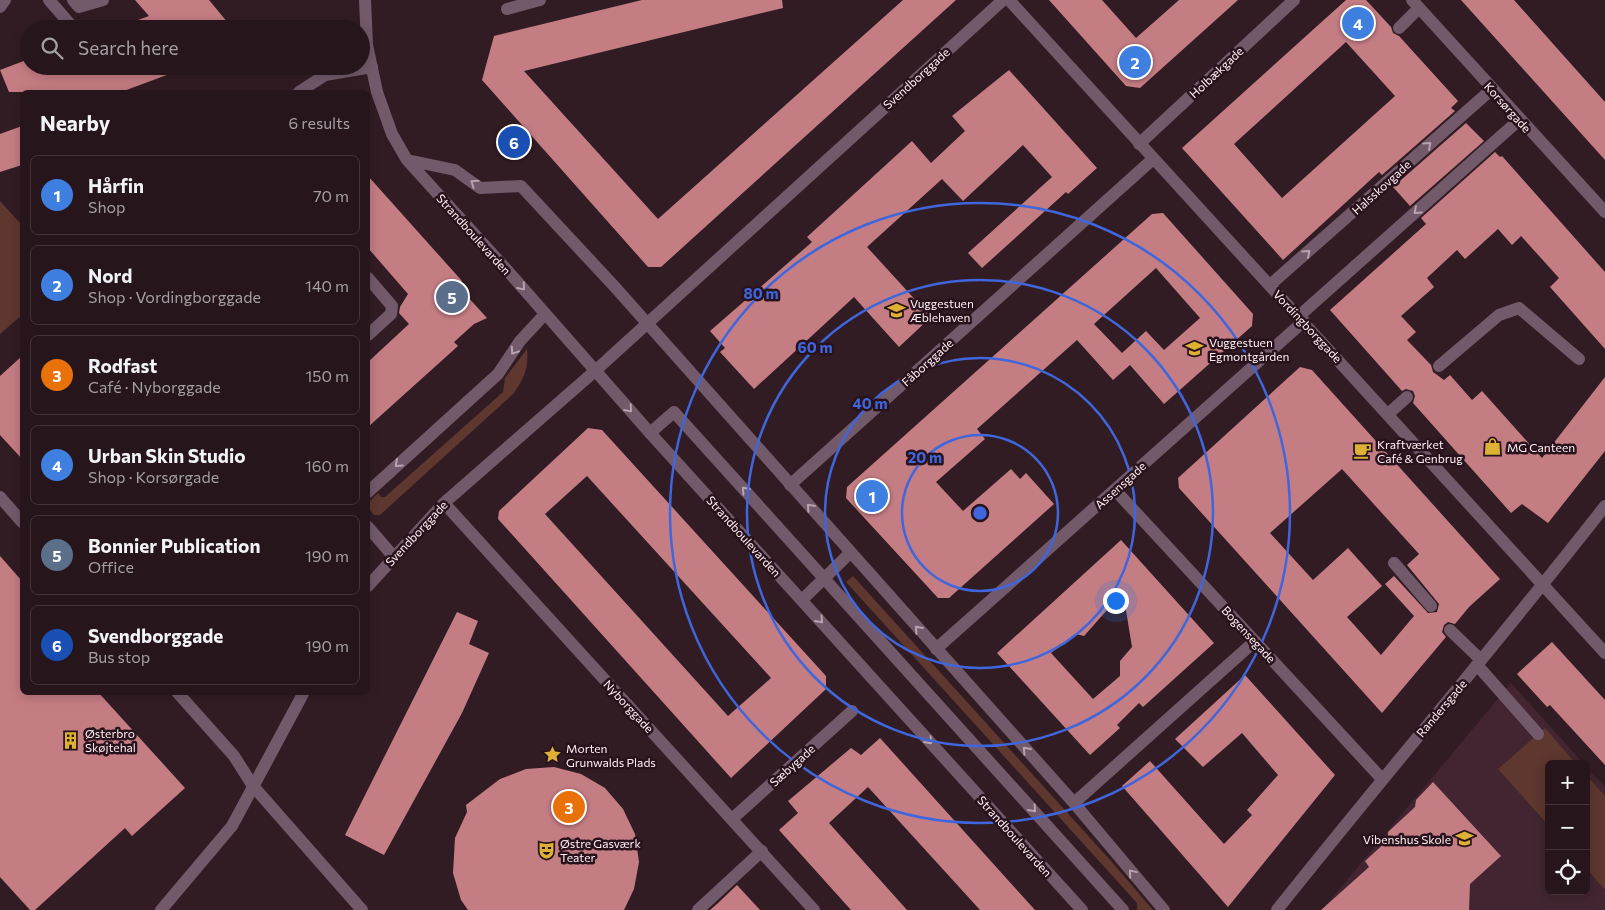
<!DOCTYPE html>
<html lang="en">
<head>
<meta charset="utf-8">
<style>
	body { margin:0; font-family:Commissioner,sans-serif; background:#322228; color:#f1f3f6 }
	.controls { position:absolute; right:15px; bottom:15px; display:grid; overflow:hidden; border-radius:8px; box-shadow:0 2px 12px #0003 }
	.controls button { width:45px; height:45px; display:grid; place-items:center; padding:0; border:0; border-bottom:1px solid #42343a; background:#26151b; color:#f1f3f6; font:25px sans-serif }
	.you { position:absolute; left:1115px; top:600px; width:18px; height:18px; margin:-12px; border:4px solid #fff; border-radius:50%; background:#1a73e8; box-shadow:0 0 0 8px #1a73e833 }
	.badge { display:grid; place-items:center; width:32px; height:32px; border-radius:50%; background:#ddb133; color:#fff; font-size:16px; font-weight:700 }
	.pin { position:absolute; translate:-50% -50%; border:2px solid #fff; box-shadow:0 1px 5px #0006 }
	.list { margin:0; padding:0; list-style:none }
	h2 { display:flex; justify-content:space-between; align-items:center; height:65px; margin:0; padding:0 20px; font-size:21px }
	h2 small { font-size:16px; font-weight:400; color:#a49fa3 }
	.list li { display:grid; grid-template-columns:32px 1fr auto; gap:15px; align-items:center; box-sizing:border-box; height:80px; margin:0 10px 10px; padding:0 10px; border:1px solid #42343a; border-radius:8px }
	.list b { display:block; font-size:19px; white-space:nowrap }
	.list p { margin:0; font-size:16px; white-space:nowrap; color:#a49fa3 }
	.list em { font-size:16px; font-style:normal; color:#a49fa3 }
	.icon { flex:none; width:28px; height:28px; fill:none; stroke:currentColor; stroke-width:2; stroke-linecap:round; stroke-linejoin:round }
	.map { position:relative; flex:none; width:1605px; height:910px; overflow:hidden }
	.search { position:absolute; background:#26151b; box-shadow:0 2px 12px #0003; left:20px; top:20px; width:350px; height:55px; display:flex; align-items:center; gap:12px; box-sizing:border-box; padding:0 18px; border-radius:28px; color:#a49fa3; font-size:19px }
	.panel { position:absolute; background:#26151b; box-shadow:0 2px 12px #0003; left:20px; top:90px; width:350px; height:605px; border-radius:8px }
	.map>svg:first-child { display:block }
	.built { fill:#422530 }
	.green { fill:#5e372f }
	.building { fill:#c57d84; fill-rule:evenodd }
	.lines { fill:none; stroke-linecap:round; stroke-linejoin:round }
	.service { stroke:#725a6b; stroke-width:12 }
	.minor { stroke:#725a6b; stroke-width:12 }
	.tertiary { stroke:#725a6b; stroke-width:12 }
	.oneway { stroke:#b8a4b0 }
	.ring { fill:none; stroke:#3f66dc; stroke-width:2.5 }
	.labels { text-anchor:middle; dominant-baseline:central; stroke-width:5; stroke-linejoin:round; paint-order:stroke }
	.street-label { font-size:12px; fill:#ffeff4; stroke:#28121b }
	.poi-label { font-size:12px; fill:#ffeff4; stroke:#28121b; text-anchor:start }
	.centre { fill:#3f66dc; stroke:#28121b; stroke-width:2.5 }
	.ring-label { font-size:15px; text-anchor:middle; font-weight:bold; fill:#3f66dc; stroke:#28121b; stroke-width:5; stroke-linejoin:round; paint-order:stroke }
</style>
</head>
<body>
<div class="map">
<svg width="1605" height="910" viewBox="0 0 1605 910">
	<rect width="100%" height="100%" fill="#321c24"/>
	<path class="built" d="M1511,683L1584,764H1549V891H1586V767L1605,787V910H1322Z"/>
	<path class="green" d="M0,201L22,225V315L0,334Z
		M527,349C529,368 524,378 514,393L380,515H374L368,508V503L378,493L381,497H385L503,392L505,378Z
		M853,576L1111,861L1153,910H1137V903L846,582Z
		M1545,728L1576,764H1549V826L1498,769Z
		M1586,775L1605,796V890L1586,868Z"/>
	<path class="building" d="M135,0H209L233,29H113L149,16Z
		M642,0H782L783,8L524,71L658,219L903,0H956L661,267H648L482,80L494,36Z
		M1049,0H1102L1136,38L1179,0H1238L1140,88L1126,86Z
		M1346,0H1366L1391,27L1393,33L1399,36L1458,101L1451,108L1455,111L1382,175L1379,172L1283,260L1182,148ZM1346,42L1395,96L1282,198L1234,144Z
		M1461,0H1514L1605,102V160Z
		M29,59V66H191L121,92H9L0,70Z
		M1009,70L1097,168L1068,194L1066,192L982,268L968,253L1052,177L1023,145L963,201L942,179L867,247L931,317L899,347L854,297L754,389L720,352L725,348L710,331L812,242L807,237L912,141L931,163L965,131L952,116Z
		M1466,123L1484,141L1410,206L1393,187Z
		M22,126V165L0,172V134Z
		M1495,152L1500,157L1502,156L1605,272V349L1550,287L1559,278L1521,236L1512,245L1498,229L1465,259L1457,250L1427,278L1434,287L1401,316L1416,332L1407,340L1431,365L1433,372L1444,380L1450,375L1472,400L1482,391L1542,458L1605,377V451L1548,523L1522,504L1511,513L1413,403L1415,396L1413,391L1406,389L1402,391L1330,310L1426,224L1421,218Z
		M368,176L462,281L457,285L487,318L474,324L454,342L458,346L368,427V362L409,324L399,313L400,307L408,294L368,248Z
		M1163,213L1253,314L1252,326L1164,404L1130,365L1113,380L1077,340L977,429L985,439L936,482L963,511L1011,469L1020,479L1026,473L1054,504L949,598H938L846,498L847,487L1152,214ZM1156,268L1200,318L1164,350L1146,331L1122,353L1094,324Z
		M22,356V459L0,435V376Z
		M1300,367L1312,370L1500,579L1469,607L1455,624L1448,622L1444,625L1442,632L1446,637L1382,713L1179,488L1178,478ZM1342,469L1419,554L1407,565L1439,604L1437,612L1428,613L1394,576L1385,584L1414,616L1381,655L1347,617L1382,586L1348,548L1313,580L1270,533Z
		M588,428L602,430L826,676V689L731,778L498,519L499,511ZM587,476L771,678L728,716L545,514Z
		M1121,540L1214,643L1143,707L1139,703L1117,725L1120,728L1090,755L997,653ZM1123,592L1132,647L1120,661V676L1093,699L1051,653L1076,634L1084,636Z
		M0,556L22,581V692H98L185,788L132,836L125,828L35,910H30L0,877Z
		M457,612L478,621L469,644L489,653L462,713L384,855L345,835Z
		M1552,642L1605,700V765L1550,705L1547,707L1517,674Z
		M1245,675L1335,775L1228,907L1122,786L1150,761L1224,844L1252,815L1247,810L1278,775L1242,733L1203,767L1175,739Z
		M880,738L1035,910H980L868,787L829,823L907,910H851L779,830L798,813L788,801L851,748L861,755Z
		M554,767L581,774L605,788L623,809L635,834L639,862L634,889L624,910H468L461,900L453,873L455,838L467,812L466,805L500,779L526,769Z
		M1433,782L1501,856L1470,884L1469,910H1321L1369,867L1365,861L1388,840V832L1415,807L1416,800Z
		M737,885L760,910H710L717,904Z"/>
	<g class="lines">
		<path class="service" d="M49,0L70,24
			M73,0L79,7L103,0
			M0,7L5,0
			M1399,28L1419,8
			M299,92L325,75L372,67
			M368,278L392,306L391,314L368,335
			M1439,366L1499,315L1519,308L1579,359
			M1388,414L1407,397
			M650,433L674,412L1123,910
			M368,492L498,374L520,341L545,314
			M0,497L22,522
			M368,527L393,556
			M1394,563L1431,606
			M802,600L850,553
			M1450,630L1481,660
			M1477,665L1538,734
			M177,692L234,756L253,786L362,910
			M698,910L762,851"/>
		<path class="minor" d="M1009,0L1605,653
			M1412,0L1605,212
			M507,9L540,0
			M1139,144L1294,0
			M1270,285L1492,89
			M1299,316L1519,120
			M790,485L1153,159
			M1115,490L1382,779
			M444,503L814,910
			M368,586L444,503L595,371L1003,0
			M936,649L1304,321
			M1074,803L1255,641
			M732,819L852,711
			M161,910L232,826L304,692"/>
		<path class="tertiary" d="M365,0L367,45L377,92L392,134L407,160L507,270L650,433L1082,910
			M407,160L455,170L480,188L521,186L614,286L1074,803L1164,910
			M1277,910C1385,774 1498,643 1605,506"/>
	</g>
	<defs><path id="oneway-chevron" d="M-2-3.5L2.5 0L-2 3.5" fill="none" stroke-width="1.6" stroke-linecap="round" stroke-linejoin="round" transform="scale(1.25)"/></defs>
	<g class="oneway">
		<use href="#oneway-chevron" transform="translate(1428 145) rotate(-42)"/>
		<use href="#oneway-chevron" transform="translate(474 183) rotate(-146)"/>
		<use href="#oneway-chevron" transform="translate(1417 211) rotate(138)"/>
		<use href="#oneway-chevron" transform="translate(1307 253) rotate(-42)"/>
		<use href="#oneway-chevron" transform="translate(522 287) rotate(49)"/>
		<use href="#oneway-chevron" transform="translate(514 351) rotate(124)"/>
		<use href="#oneway-chevron" transform="translate(629 409) rotate(49)"/>
		<use href="#oneway-chevron" transform="translate(398 464) rotate(138)"/>
		<use href="#oneway-chevron" transform="translate(745 490) rotate(-132)"/>
		<use href="#oneway-chevron" transform="translate(810 507) rotate(-132)"/>
		<use href="#oneway-chevron" transform="translate(820 620) rotate(48)"/>
		<use href="#oneway-chevron" transform="translate(918 629) rotate(-132)"/>
		<use href="#oneway-chevron" transform="translate(929 741) rotate(48)"/>
		<use href="#oneway-chevron" transform="translate(1026 750) rotate(-132)"/>
		<use href="#oneway-chevron" transform="translate(1033 809) rotate(48)"/>
		<use href="#oneway-chevron" transform="translate(1132 873) rotate(-130)"/>
	</g>
	<g class="ring">
		<circle cx="980" cy="513" r="78"/>
		<circle cx="980" cy="513" r="155"/>
		<circle cx="980" cy="513" r="233"/>
		<circle cx="980" cy="513" r="310"/>
	</g>
	<defs>
		<symbol id="school-bare" viewBox="-9 -9 18 18"><path d="M0-5L7-2L0 1L-7-2ZM-4 1L0 2.5L4 1V4Q0 6-4 4Z" fill="#ddb133" stroke="#28121b" stroke-width="2.5" paint-order="stroke"/></symbol>
		<symbol id="shop-bare" viewBox="-9 -9 18 18"><path d="M-5-2.5h2.3a2.7 3.5 0 0 1 5.4 0H5L5.5 6h-11ZM-1.5-2.5h3a1.5 2.3 0 0 0-3 0Z" fill="#ddb133" stroke="#28121b" stroke-width="2.5" paint-order="stroke"/></symbol>
		<symbol id="cafe-bare" viewBox="-9 -9 18 18"><path d="M-5.5-4.5H6V0H3Q3 3.5 0 3.5H-2.5Q-5.5 3.5-5.5 0ZM3-3.2v2h1.7v-2ZM-6 4.5H4V6H-6Z" fill="#ddb133" stroke="#28121b" stroke-width="2.5" paint-order="stroke"/></symbol>
		<symbol id="building-bare" viewBox="-9 -9 18 18"><path d="M-4-6H4V6H1V3H-1V6H-4ZM-2.5-4.3h1.7v1.8h-1.7ZM.8-4.3h1.7v1.8H.8ZM-2.5-1h1.7V.8h-1.7ZM.8-1h1.7V.8H.8Z" fill="#ddb133" stroke="#28121b" stroke-width="2.5" paint-order="stroke"/></symbol>
		<symbol id="sight-bare" viewBox="-9 -9 18 18"><path d="M0-6L1.8-2.2L6-1.7L2.9 1.2L3.7 5.4L0 3.3L-3.7 5.4L-2.9 1.2L-6-1.7L-1.8-2.2Z" fill="#ddb133" stroke="#28121b" stroke-width="2.5" paint-order="stroke"/></symbol>
		<symbol id="theatre-bare" viewBox="-9 -9 18 18"><path d="M-5-5.5Q0-4 5-5.5V0Q5 5 0 6Q-5 5-5 0ZM-3.3-2.5H-1v1.5H-3.3ZM1-2.5H3.3v1.5H1ZM-2.8 1Q0 5.5 2.8 1Z" fill="#ddb133" stroke="#28121b" stroke-width="2.5" paint-order="stroke"/></symbol>
	</defs>
	<g fill-rule="evenodd">
		<use href="#school-bare" x="884" y="298" width="25" height="25"/>
		<use href="#school-bare" x="1182" y="336" width="25" height="25"/>
		<use href="#shop-bare" x="1480" y="434" width="25" height="25"/>
		<use href="#cafe-bare" x="1350" y="438" width="25" height="25"/>
		<use href="#building-bare" x="58" y="728" width="25" height="25"/>
		<use href="#sight-bare" x="540" y="742" width="25" height="25"/>
		<use href="#school-bare" x="1452" y="826" width="25" height="25"/>
		<use href="#theatre-bare" x="534" y="838" width="25" height="25"/>
	</g>
	<g class="labels">
		<g class="street-label">
			<text transform="translate(1216 72) rotate(-43)">Holbækgade</text>
			<text transform="translate(916 78) rotate(-42)">Svendborggade</text>
			<text transform="translate(1508 107) rotate(48)">Korsørgade</text>
			<text transform="translate(1381 187) rotate(-42)">Halsskovgade</text>
			<text transform="translate(474 234) rotate(48)">Strandboulevarden</text>
			<text transform="translate(1308 326) rotate(47)">Vordingborggade</text>
			<text transform="translate(927 362) rotate(-42)">Fåborggade</text>
			<text transform="translate(1120 485) rotate(-42)">Assensgade</text>
			<text transform="translate(416 533) rotate(-47)">Svendborggade</text>
			<text transform="translate(744 536) rotate(48)">Strandboulevarden</text>
			<text transform="translate(1249 634) rotate(47)">Bogensegade</text>
			<text transform="translate(629 706) rotate(47)">Nyborggade</text>
			<text transform="translate(1441 708) rotate(-50)">Randersgade</text>
			<text transform="translate(792 765) rotate(-42)">Sæbygade</text>
			<text transform="translate(1015 836) rotate(48)">Strandboulevarden</text>
		</g>
		<g class="poi-label">
			<text x="910" y="303">Vuggestuen<tspan x="910" dy="14">Æblehaven</tspan></text>
			<text x="1209" y="342">Vuggestuen<tspan x="1209" dy="14">Egmontgården</tspan></text>
			<text x="1377" y="444">Kraftværket<tspan x="1377" dy="14">Café &amp; Genbrug</tspan></text>
			<text x="1507" y="447">MG Canteen</text>
			<text x="85" y="733">Østerbro<tspan x="85" dy="14">Skøjtehal</tspan></text>
			<text x="566" y="748">Morten<tspan x="566" dy="14">Grunwalds Plads</tspan></text>
			<text x="1451" y="839" text-anchor="end">Vibenshus Skole</text>
			<text x="560" y="843">Østre Gasværk<tspan x="560" dy="14">Teater</tspan></text>
		</g>
	</g>
	<circle cx="980" cy="513" r="8" class="centre"/>
	<g class="ring-label">
		<text x="761" y="299">80 m</text>
		<text x="815" y="353">60 m</text>
		<text x="870" y="409">40 m</text>
		<text x="925" y="463">20 m</text>
	</g>
</svg>
<div class="controls">
<button>+</button>
<button>−</button>
<button><svg class="icon" aria-label="locate" viewBox="0 0 24 24"><circle cx="12" cy="12" r="6"/><path d="M12 2v4M12 18v4M2 12h4M18 12h4"/></svg></button>
</div>
<div class="you"></div>
<div class="pin badge" style="left:872px;top:496px;background:#3f7fe0">1</div>
<div class="pin badge" style="left:1135px;top:62px;background:#3f7fe0">2</div>
<div class="pin badge" style="left:569px;top:807px;background:#e8710a">3</div>
<div class="pin badge" style="left:1358px;top:23px;background:#3f7fe0">4</div>
<div class="pin badge" style="left:452px;top:297px;background:#5c6f8a">5</div>
<div class="pin badge" style="left:514px;top:142px;background:#1a4fb4">6</div>
<div class="search"><svg class="icon" aria-label="search" viewBox="0 0 24 24"><circle cx="10" cy="10" r="6"/><path d="M15 15l6 6"/></svg>Search here</div>
<section class="panel">
<h2>Nearby<small>6 results</small></h2>
<ul class="list">
<li><span class="badge" style="background:#3f7fe0">1</span><div><b>Hårfin</b><p>Shop</p></div><em>70 m</em></li>
<li><span class="badge" style="background:#3f7fe0">2</span><div><b>Nord</b><p>Shop · Vordingborggade</p></div><em>140 m</em></li>
<li><span class="badge" style="background:#e8710a">3</span><div><b>Rodfast</b><p>Café · Nyborggade</p></div><em>150 m</em></li>
<li><span class="badge" style="background:#3f7fe0">4</span><div><b>Urban Skin Studio</b><p>Shop · Korsørgade</p></div><em>160 m</em></li>
<li><span class="badge" style="background:#5c6f8a">5</span><div><b>Bonnier Publication</b><p>Office</p></div><em>190 m</em></li>
<li><span class="badge" style="background:#1a4fb4">6</span><div><b>Svendborggade</b><p>Bus stop</p></div><em>190 m</em></li>
</ul>
</section>
</div>
</body>
</html>
